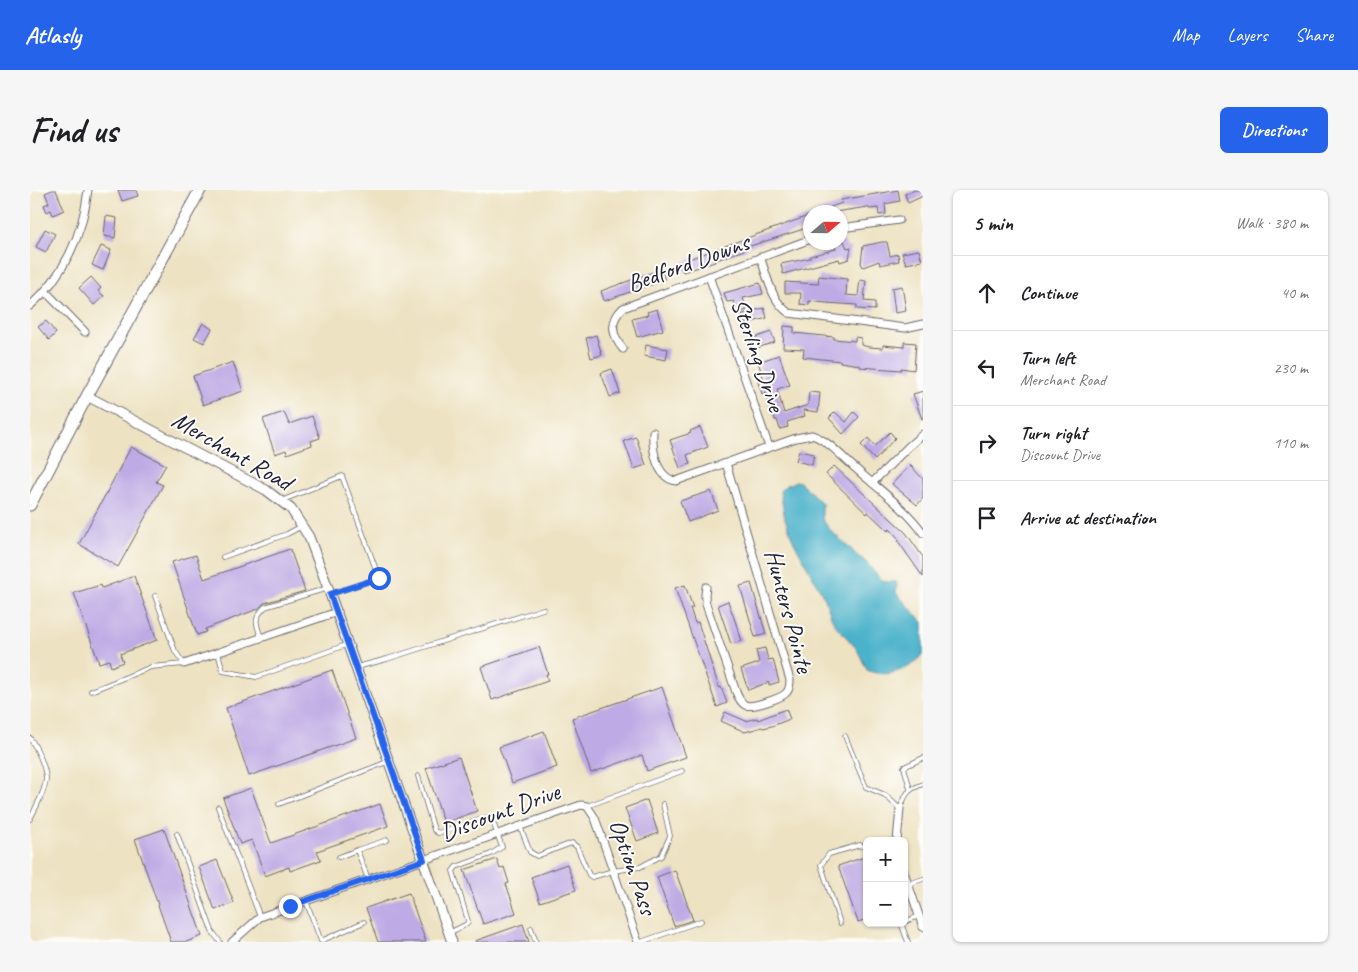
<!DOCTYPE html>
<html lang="en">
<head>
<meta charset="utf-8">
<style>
	body { margin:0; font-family:Caveat,sans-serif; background:#f6f6f6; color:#202124 }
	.controls { position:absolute; right:15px; bottom:15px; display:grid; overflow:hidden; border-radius:8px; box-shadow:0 1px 4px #0004 }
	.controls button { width:45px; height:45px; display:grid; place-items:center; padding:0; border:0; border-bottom:1px solid #e0e0e0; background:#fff; color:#202124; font:25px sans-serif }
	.compass { position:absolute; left:773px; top:15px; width:45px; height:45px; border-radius:50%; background:#fff; box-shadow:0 1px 4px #0004; rotate:70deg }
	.stop { position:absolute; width:15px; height:15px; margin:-11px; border:4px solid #2563eb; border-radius:50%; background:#fff }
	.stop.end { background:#2563eb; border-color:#fff; box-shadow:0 1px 5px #0008 }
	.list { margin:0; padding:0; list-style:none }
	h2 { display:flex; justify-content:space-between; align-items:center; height:65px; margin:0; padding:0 20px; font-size:21px }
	h2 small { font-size:16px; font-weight:400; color:#757577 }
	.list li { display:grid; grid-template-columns:32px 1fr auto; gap:15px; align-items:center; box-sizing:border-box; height:75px; padding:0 20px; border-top:1px solid #e0e0e0 }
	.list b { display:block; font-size:19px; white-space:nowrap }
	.list p { margin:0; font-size:16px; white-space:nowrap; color:#757577 }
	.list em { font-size:16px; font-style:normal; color:#757577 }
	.icon { flex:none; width:28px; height:28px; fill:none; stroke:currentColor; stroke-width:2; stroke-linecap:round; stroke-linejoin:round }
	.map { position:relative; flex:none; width:893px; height:752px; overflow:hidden; border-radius:8px }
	header { display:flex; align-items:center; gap:30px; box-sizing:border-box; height:70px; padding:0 25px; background:#2563eb; color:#fff }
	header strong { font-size:24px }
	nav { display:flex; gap:28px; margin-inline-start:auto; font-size:18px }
	.intro { display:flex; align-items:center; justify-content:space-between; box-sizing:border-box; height:120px; padding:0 30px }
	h1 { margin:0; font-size:35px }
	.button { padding:12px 22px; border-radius:8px; background:#2563eb; color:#fff; font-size:18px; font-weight:700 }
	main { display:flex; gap:30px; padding:0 30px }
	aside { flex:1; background:#fff; border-radius:8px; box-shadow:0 1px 4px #0004 }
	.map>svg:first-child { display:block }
	.water { fill:#4cb2cb; stroke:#376a83 }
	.building { fill:#beaae5 }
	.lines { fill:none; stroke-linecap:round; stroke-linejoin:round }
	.service-casing { stroke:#69656a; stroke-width:5.5 }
	.minor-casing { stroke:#69656a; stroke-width:9 }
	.tertiary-casing { stroke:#69656a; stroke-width:11 }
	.trunk-casing { stroke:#69656a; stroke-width:13 }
	.service { stroke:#fff; stroke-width:4 }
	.minor { stroke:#fff; stroke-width:7 }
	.tertiary { stroke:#fff; stroke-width:9 }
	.trunk { stroke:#fff; stroke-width:11 }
	.route { stroke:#2563eb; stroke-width:6 }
	.labels { text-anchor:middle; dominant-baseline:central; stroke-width:4; stroke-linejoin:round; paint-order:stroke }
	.street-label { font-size:25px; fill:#22223b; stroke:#fdfcf7 }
</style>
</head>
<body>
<header>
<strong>Atlasly</strong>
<nav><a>Map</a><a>Layers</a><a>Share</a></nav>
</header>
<div class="intro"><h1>Find us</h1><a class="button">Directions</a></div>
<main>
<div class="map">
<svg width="893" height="752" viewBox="0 0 893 752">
	<rect width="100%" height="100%" fill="#fdfcf7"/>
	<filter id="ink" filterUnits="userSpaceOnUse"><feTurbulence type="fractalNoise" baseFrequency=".02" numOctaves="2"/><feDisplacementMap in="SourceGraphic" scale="10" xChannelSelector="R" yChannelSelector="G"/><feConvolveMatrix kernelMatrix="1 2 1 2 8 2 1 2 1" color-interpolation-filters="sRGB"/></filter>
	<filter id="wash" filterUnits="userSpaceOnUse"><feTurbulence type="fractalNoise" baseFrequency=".0096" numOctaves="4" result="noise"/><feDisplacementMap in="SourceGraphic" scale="20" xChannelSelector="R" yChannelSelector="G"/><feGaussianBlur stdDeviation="1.12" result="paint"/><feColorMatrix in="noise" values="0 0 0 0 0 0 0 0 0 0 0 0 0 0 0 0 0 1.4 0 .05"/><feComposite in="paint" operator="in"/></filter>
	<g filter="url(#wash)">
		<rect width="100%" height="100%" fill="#ede2c2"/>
		<path class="water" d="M766,291L770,292L792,313V329L801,341L822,360L826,365L834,370L850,389L857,392H867L866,403L893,432V464C889,467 888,470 885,473C870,482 854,488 837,480L827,459L807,437L802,429L795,409L764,352L755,329L750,301L755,296Z"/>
		<g id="blocks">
			<path class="building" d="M22,0H26L34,20L23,25L21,20L17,22L14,15L19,13L15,3Z
				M88,0H106L108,6L92,11Z
				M868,0L870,11L855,14L856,24L849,25L848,18L839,19L838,17L805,22H787L812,13L811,10Z
				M885,0H893V6L878,13L875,4Z
				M76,26L87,28L85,48L74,46Z
				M778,26L780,37L717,57V59L684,71L685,72L653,82L650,74L659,69Z
				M15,39L25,44L16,62L6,57Z
				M814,51L817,58L821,57L819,69L810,72L809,69L753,84L751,74L780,68V66L806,59L804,54Z
				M852,52H857L860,66L868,64L869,71L850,75L849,71L833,77L831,73L833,56Z
				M71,56L81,60L73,80L62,75Z
				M889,60L892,71L876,74L872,63Z
				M632,81L635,90L574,111L571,101L623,82L624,84Z
				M789,86L817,89L816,105L828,106L830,90L836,91L834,111L845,112V120L827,119V115L796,113L779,111V115L770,114L771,103H755V92L788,94Z
				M61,87L71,98L68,101L74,106L64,115L49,98Z
				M730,93L733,104L713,108L717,120L708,123L704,111L697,112L694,103Z
				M872,96L876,121L865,123L862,98Z
				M734,118L737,128L715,134L712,124Z
				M627,119L633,140L607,147L602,129L618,125L617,122Z
				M16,131L26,143L19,150L8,137Z
				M173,133L182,139L174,153L164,148Z
				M754,136L764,137V143L804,147V149L825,151V147L831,148V155L839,157L853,158V155L874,157V152L886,153L884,180L871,178V180L830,177V175L810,172L811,171L773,167L774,159L753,158Z
				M741,142L745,152L727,158L724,148Z
				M566,145L572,165L561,168L556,148Z
				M616,155L638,159L636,170L614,166Z
				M749,165L760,195L747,199L754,223L778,215L779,202L790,203L788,222L773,220L775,226L757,232L758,237L750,239L747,230H745L736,202L732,204L728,192L734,190L728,172Z
				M203,172L213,201L173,215L163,186Z
				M582,179L590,203L580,207L571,183Z
				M893,201V229H892L883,204Z
				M254,222L259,234L282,226L290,248L281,251L282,255L257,264L256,260L245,264L233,229Z
				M805,222L816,232L824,222L829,227L813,244L799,228Z
				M670,237L678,257L657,265L660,274L650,278L640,250L661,243L660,241Z
				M860,242L865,248L845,270L831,255L838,248L845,256Z
				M606,247L616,275L604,279L594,251Z
				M101,257L136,275L126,292L133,295L88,377L49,354Z
				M769,261L784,264L782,275L766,271Z
				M880,275L893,289V308L887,315L862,294Z
				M804,276L876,343L893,367V387L868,351L870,350L860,339L858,341L838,322L837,324L796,284Z
				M681,301L688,320L658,332L650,311Z
				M260,359L275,401L234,413L228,419L175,439L176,442L167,445L142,372L166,365L174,389Z
				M104,386L127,450L90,464L93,472L81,477L79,470L69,473L44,403L71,395L72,398Z
				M721,393L736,444L725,447L710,396Z
				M655,395L663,418H660L665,433L668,432L689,498L691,497L697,513L687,517L645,398Z
				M698,411L712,451L701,454L688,415Z
				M509,457L518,484H516L518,491L462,510L451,477Z
				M735,458L738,470L743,469L749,492L739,495V492L718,500L711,479L729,473L726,460Z
				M302,480L326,548L219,586L196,518Z
				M632,497L656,567L617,581L612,565L561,583L542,528Z
				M756,519L760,529L742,536L733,538L732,537L715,542L691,531L695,522L716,531L727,528L728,530Z
				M514,541L527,577L482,593L469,557Z
				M429,567L447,621L414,633L396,578Z
				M221,598L241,653L350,614L358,636L287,661L291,670L260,681L259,677L235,686L222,650L210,654L193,608Z
				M617,610L628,643L607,651L595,618Z
				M134,639L172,746L156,752H141L105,649Z
				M834,667L837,676V729L828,732L808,676Z
				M467,669L470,679L474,677L479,693L476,694L486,723L453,734L434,680Z
				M187,670L204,713L185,720L169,677Z
				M537,674L546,700L510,712L501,687Z
				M645,680L663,730L644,736L627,687Z
				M379,703L396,752H348L336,718Z
				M493,734L499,752H445V751Z"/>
		</g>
	</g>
	<g filter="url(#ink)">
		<use href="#blocks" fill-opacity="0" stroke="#69656a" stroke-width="1"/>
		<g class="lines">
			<defs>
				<path id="service" d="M251,311L312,286L349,388L301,404
					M193,367L257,344L272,336
					M125,406L145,461L154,474
					M231,447C226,433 223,429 235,417L298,398
					M188,463L193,481L226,487L316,455
					M327,477L357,469L513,419
					M61,501L121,477L154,474
					M815,546L836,597L855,605L870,619C876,603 877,600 893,594
					M0,548C7,558 15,576 16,588C16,600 5,619 0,629
					M388,586L404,640L408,643L458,627L463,632L472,657L461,664L426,677L423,681L438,731L437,734L419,743
					M880,599L874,577L893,568
					M249,614L357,572
					M557,616L652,581
					M188,617L230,727
					M490,636L500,662L507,666L542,653L547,657L559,685L562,687L583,681L610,677L631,666L640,646L633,614
					M147,644L182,741L190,752
					M309,667L327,660
					M338,689L327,660L357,650
					M878,694L893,689
					M276,711L291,751
					M874,732L889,726
					M810,733L791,675L799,664L830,655L837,659
					M871,733L878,752
					M501,738L506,752
					M291,751L334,732
					M611,752L671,731"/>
				<path id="minor" d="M811,38L869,30
					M730,67C738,87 741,111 759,123L875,138L893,134
					M679,86L739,257
					M15,101L55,142
					M0,116C34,86 53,44 58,0
					M593,159C582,146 579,131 593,118L781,49
					M623,242C622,258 626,288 646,291L766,248L782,245C799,251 812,267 825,278C846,297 878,320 893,343
					M842,293L879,256L893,244
					M676,397L675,405L676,414L706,502C708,507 710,512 715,515C722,518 753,508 757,502C760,498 760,494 760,490L696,273
					M154,474L307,422
					M867,651L870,619
					M874,682L893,737
					M202,752L230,727L551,615L557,616L565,628L608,752"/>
				<path id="tertiary" d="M57,206L236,300L261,319L279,347L298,398L422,752"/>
				<path id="trunk" d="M0,315L57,206L170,0"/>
			</defs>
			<use href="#service" class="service-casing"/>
			<use href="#minor" class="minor-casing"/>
			<use href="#tertiary" class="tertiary-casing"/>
			<use href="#trunk" class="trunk-casing"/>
			<use href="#service" class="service"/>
			<use href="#minor" class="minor"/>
			<use href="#tertiary" class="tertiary"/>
			<use href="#trunk" class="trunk"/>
		</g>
	</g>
	<g class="lines" filter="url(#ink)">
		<path class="route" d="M260,716L394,670L300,404L349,388"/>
	</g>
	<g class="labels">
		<g class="street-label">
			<text transform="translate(658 73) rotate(-20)">Bedford Downs</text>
			<text transform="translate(728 165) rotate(71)">Sterling Drive</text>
			<text transform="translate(202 261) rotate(30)">Merchant Road</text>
			<text transform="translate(759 421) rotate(75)">Hunters Pointe</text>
			<text transform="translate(470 622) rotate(-20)">Discount Drive</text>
			<text transform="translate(603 677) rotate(71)">Option Pass</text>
		</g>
	</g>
</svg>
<div class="controls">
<button>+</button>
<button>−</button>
</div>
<svg class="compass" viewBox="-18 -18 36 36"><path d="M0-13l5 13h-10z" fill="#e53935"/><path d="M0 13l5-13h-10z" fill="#757577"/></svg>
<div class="stop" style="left:349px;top:388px"></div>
<div class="stop end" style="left:260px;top:716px"></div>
</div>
<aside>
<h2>5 min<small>Walk · 380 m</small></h2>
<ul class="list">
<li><svg class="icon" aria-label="ahead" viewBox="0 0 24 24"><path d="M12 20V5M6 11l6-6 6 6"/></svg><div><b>Continue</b></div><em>40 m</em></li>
<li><svg class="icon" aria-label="left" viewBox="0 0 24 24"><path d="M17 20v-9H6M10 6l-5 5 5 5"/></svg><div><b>Turn left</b><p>Merchant Road</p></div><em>230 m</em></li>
<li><svg class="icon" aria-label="right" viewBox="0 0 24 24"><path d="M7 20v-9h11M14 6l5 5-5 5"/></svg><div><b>Turn right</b><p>Discount Drive</p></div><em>110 m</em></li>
<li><svg class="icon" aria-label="arrive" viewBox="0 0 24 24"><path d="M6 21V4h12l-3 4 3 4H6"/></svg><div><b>Arrive at destination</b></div></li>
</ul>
</aside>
</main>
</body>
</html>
